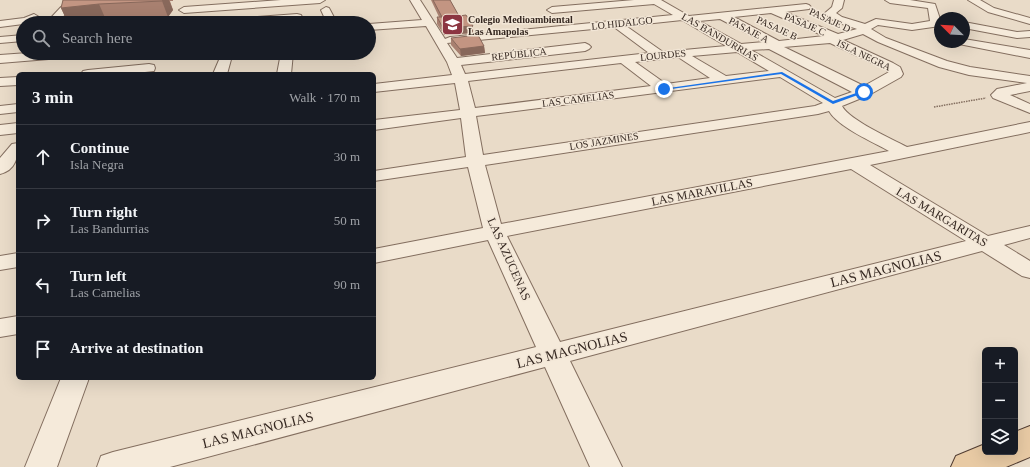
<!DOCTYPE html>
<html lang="en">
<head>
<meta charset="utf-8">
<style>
	body { margin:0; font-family:Georgia,serif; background:#242831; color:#f1f3f6 }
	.controls { position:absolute; right:12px; bottom:12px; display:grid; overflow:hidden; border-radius:6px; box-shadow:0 4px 16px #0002 }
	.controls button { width:36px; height:36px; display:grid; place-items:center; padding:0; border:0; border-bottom:1px solid #363941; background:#171b24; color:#f1f3f6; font:20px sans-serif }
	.compass { position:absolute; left:934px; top:12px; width:36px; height:36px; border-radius:50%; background:#171b24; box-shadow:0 4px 16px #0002; rotate:294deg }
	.stop { position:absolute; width:12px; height:12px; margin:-9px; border:3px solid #1a73e8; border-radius:50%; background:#fff }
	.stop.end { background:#1a73e8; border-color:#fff; box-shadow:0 1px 4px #0008 }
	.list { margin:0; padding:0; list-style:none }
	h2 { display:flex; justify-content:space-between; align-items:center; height:52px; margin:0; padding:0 16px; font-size:17px }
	h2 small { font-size:13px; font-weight:400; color:#9ea1a6 }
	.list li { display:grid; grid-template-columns:26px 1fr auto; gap:12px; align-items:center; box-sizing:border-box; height:64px; padding:0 16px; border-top:1px solid #363941 }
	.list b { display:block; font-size:15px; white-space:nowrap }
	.list p { margin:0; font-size:13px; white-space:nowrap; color:#9ea1a6 }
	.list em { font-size:13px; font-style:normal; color:#9ea1a6 }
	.icon { flex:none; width:22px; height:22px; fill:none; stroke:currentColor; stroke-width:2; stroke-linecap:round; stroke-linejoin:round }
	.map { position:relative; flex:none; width:1030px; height:467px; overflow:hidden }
	.search { position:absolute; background:#171b24; box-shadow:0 4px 16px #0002; left:16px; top:16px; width:360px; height:44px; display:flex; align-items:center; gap:10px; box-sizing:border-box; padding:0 14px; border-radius:22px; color:#9ea1a6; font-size:15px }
	.panel { position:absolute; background:#171b24; box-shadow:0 4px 16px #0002; left:16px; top:72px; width:360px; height:308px; border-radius:6px }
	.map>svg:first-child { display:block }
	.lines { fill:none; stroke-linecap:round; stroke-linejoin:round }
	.minor-casing { stroke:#836e5f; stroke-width:2 }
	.major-casing { stroke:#523d32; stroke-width:2 }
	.path { stroke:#836e5f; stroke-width:1.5; stroke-dasharray:1.5 1; stroke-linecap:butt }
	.minor { fill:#f5eada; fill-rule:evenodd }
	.major { fill:#e8caa4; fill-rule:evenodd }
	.wall { fill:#a88070 }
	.shaded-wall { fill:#88685b }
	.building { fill:#c39582; stroke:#88685b }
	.route { fill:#1a73e8 }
	.labels { text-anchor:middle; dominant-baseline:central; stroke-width:3; stroke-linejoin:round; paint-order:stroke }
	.far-poi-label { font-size:10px; font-weight:bold; fill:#352821; stroke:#f2e6d6; text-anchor:start }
	.far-street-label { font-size:10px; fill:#352821; stroke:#f2e6d6 }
	.street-label { font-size:12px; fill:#352821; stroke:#f2e6d6 }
	.near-street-label { font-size:14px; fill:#352821; stroke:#f2e6d6 }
</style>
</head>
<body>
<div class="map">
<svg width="1030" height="467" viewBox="0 0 1030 467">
	<rect width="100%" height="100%" fill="#e9dbc8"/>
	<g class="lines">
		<defs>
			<path id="minor" d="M71,0H85L71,8L57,23H46L61,7Z
				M281,0H325L320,3L184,13L179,10L184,7Z
				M410,0H420L445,39L450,37L673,15L654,4L552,13L547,10L552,7L634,0H661L689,16L806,4L809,5L811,7L809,9L785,12L838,34L857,29C846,25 833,23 825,13L832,7L834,0H844L842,8L836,13L842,17L865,24L876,19L912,24L930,21L928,8L890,3L885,0H910L935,4L940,19V26L912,30L878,25L871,29L886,38L947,61L970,67L1030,76V91L1010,95L1030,104V113L993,98L991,95L997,89L1027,83L969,75L939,67L878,42L863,34L843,40L893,63L900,67L903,74L901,77L869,95L842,106C849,120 892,139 907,147L1030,122V132L870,165L988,236L1030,226V238L1004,245L1030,261V278L1022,276L982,251L570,361L622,467H590L545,367L170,467H97L101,456L113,452L536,347L488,240L374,263V249L483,228L468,167L374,181V171L466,157L461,118L374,130V120L460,110L455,83L374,92V84L452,75L447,62L426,26L369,30V24L422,20ZM771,13L824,36L779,41L734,17ZM720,19L764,42L741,44L699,21ZM682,20L726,46L663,52L626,26ZM614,27L649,53L465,74L461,65L585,51L589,49L591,47L589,45L585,43L457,58L447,43ZM830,43L885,69L889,72L864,86L784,47ZM769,49L852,92L835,98L751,50ZM737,52L769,71L726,76L692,56ZM678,57L710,78L666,84L635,62ZM621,63L651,86L475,108L468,81ZM780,77L823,103L815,106L483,155L476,116ZM829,111C838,127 873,142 889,151L501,224L485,165L818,114ZM851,169L966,241L560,342L507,236Z
				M968,0H980L994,8L1030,18V24L988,12Z
				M326,7L329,8L337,23H327L321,10Z
				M34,14L39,17L31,23L0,27V21L24,18Z
				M297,14L301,15L302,17L301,19L257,23H210L215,20Z
				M964,22L1017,32L1030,31V37L1017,38L964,28Z
				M23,35V41L0,43V37Z
				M964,39L1030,50V58L959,44L957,42H964Z
				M28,53H79L77,56L73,57L0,63V55Z
				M222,53H229L232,56L227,74H213Z
				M281,53H293L291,74H277Z
				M149,64L154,65L155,68L154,71L127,74H81L83,71L88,70Z
				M18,77V85L0,86V78Z
				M18,104V112L0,114V106Z
				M18,123V133L0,135V125Z
				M18,143C18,157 16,170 0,174V158L12,144Z
				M18,253V267L0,270V256Z
				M18,316V334L0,337V319Z
				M61,378H89L57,467H25Z"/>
			<path id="major" d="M1030,426V457L1006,467H951L956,456L985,444V452H1015V432Z"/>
		</defs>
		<use href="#minor" class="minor-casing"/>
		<use href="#major" class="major-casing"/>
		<path class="path" d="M934,107L986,98"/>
		<use href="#minor" class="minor"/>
		<use href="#major" class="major"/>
	</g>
	<path class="wall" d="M63,0H173V1H170L173,10L168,17L106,20L80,23H68L61,8Z
		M431,0H450L459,16L473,26V33L444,35L437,24V17H439Z
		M451,38L484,46L485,53L461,56L451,45Z"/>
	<path class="shaded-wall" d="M163,0H169L173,10L168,17L162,1Z
		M99,4L106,20L80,23H68L61,8Z
		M473,26V33L444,35L443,28Z
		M484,46L485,53L461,56L460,49Z
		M318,53H365L319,57Z"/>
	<path class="building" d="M63,0H163L162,1L99,4L61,8Z
		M433,0H450L459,16L466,15L473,26L443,28L437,17H442Z
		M478,35L484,46L460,49L451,38Z"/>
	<path class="route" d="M782,72L833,101L862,91L866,92L833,104L781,74L664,90L662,89Z"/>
	<defs>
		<symbol id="school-square" viewBox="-11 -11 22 22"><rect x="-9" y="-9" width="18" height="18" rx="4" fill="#8c3541" stroke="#f2e6d6"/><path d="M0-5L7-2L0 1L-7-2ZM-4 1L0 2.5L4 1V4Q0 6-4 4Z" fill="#fff"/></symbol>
	</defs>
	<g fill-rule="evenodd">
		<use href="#school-square" x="440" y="12" width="25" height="25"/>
	</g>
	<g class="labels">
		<g class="far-poi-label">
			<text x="468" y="19">Colegio Medioambiental<tspan x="468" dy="12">Las Amapolas</tspan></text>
		</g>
		<g class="far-street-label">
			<text transform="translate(830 20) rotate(25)">PASAJE D</text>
			<text transform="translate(622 23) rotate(-6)">LO HIDALGO</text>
			<text transform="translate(805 24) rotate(23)">PASAJE C</text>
			<text transform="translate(777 28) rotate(25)">PASAJE B</text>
			<text transform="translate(749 30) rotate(28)">PASAJE A</text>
			<text transform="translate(720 37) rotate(30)">LAS BANDURRIAS</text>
			<text transform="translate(519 54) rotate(-6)">REPÚBLICA</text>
			<text transform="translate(663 55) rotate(-6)">LOURDES</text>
			<text transform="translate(864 55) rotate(26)">ISLA NEGRA</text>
			<text transform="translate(578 99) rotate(-7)">LAS CAMELIAS</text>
			<text transform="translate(604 141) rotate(-9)">LOS JAZMINES</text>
		</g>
		<g class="street-label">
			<text transform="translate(702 192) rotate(-11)">LAS MARAVILLAS</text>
			<text transform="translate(942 217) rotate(31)">LAS MARGARITAS</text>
			<text transform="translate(509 259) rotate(66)">LAS AZUCENAS</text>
		</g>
		<g class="near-street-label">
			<text transform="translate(886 269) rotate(-14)">LAS MAGNOLIAS</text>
			<text transform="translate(572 350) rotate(-14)">LAS MAGNOLIAS</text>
			<text transform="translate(258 430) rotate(-14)">LAS MAGNOLIAS</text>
		</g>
	</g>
</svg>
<div class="controls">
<button>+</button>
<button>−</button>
<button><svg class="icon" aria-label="layers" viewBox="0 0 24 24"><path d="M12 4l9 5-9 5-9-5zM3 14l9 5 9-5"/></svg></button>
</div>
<svg class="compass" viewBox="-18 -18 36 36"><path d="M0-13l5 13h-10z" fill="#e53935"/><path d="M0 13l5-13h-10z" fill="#9ea1a6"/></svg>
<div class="stop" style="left:864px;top:92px"></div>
<div class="stop end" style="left:664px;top:89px"></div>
<div class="search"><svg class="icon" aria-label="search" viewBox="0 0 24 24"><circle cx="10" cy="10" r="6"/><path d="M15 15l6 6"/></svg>Search here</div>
<section class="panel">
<h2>3 min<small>Walk · 170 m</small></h2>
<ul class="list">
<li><svg class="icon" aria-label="ahead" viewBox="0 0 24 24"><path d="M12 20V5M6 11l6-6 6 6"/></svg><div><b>Continue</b><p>Isla Negra</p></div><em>30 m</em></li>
<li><svg class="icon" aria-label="right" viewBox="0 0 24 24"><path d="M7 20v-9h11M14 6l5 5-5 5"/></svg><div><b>Turn right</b><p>Las Bandurrias</p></div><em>50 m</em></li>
<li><svg class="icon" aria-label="left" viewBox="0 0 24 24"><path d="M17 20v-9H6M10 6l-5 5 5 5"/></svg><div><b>Turn left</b><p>Las Camelias</p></div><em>90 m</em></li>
<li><svg class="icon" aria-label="arrive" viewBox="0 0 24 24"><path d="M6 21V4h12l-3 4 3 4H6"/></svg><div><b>Arrive at destination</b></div></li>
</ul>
</section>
</div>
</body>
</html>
